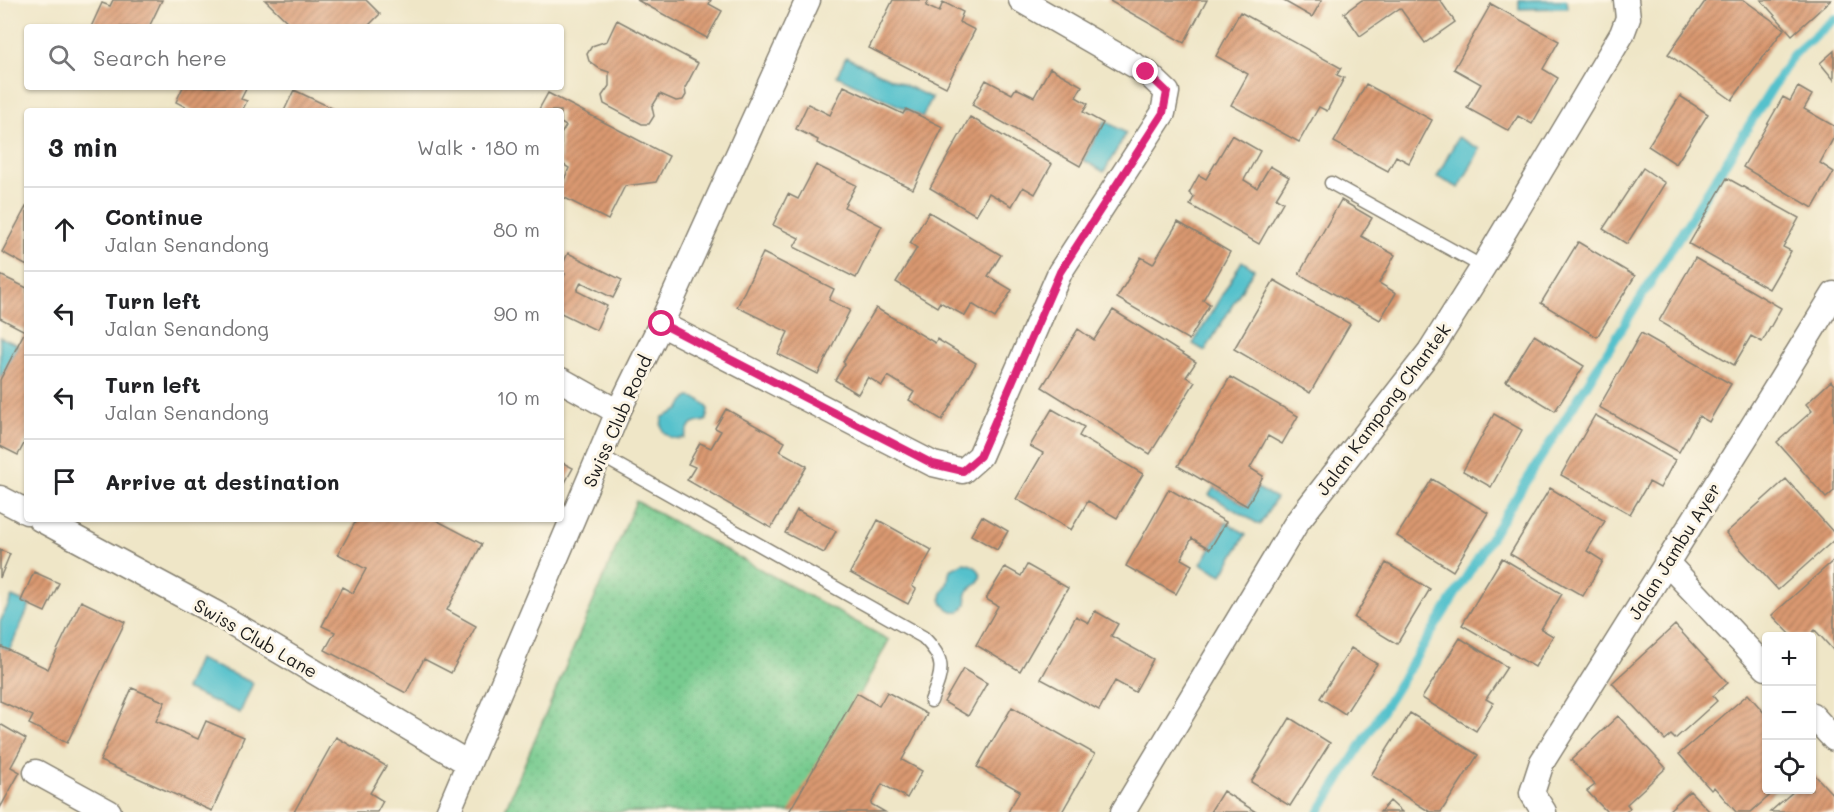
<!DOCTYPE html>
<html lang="en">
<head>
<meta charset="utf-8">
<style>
	body { margin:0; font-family:Mali,sans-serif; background:#f6f6f6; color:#202124 }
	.controls { position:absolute; right:18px; bottom:18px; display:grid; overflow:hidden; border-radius:6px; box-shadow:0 2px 4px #0004 }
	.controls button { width:54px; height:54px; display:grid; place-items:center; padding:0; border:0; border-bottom:2px solid #e0e0e0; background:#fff; color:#202124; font:30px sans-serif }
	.stop { position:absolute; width:18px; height:18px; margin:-14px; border:4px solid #db2777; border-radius:50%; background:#fff }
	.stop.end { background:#db2777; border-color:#fff; box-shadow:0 2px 6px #0008 }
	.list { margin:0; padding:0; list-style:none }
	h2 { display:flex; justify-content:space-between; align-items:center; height:78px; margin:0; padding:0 24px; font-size:26px }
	h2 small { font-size:20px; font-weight:400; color:#757577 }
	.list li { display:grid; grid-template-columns:39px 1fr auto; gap:18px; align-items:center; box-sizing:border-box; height:84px; padding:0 24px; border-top:2px solid #e0e0e0 }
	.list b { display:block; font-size:22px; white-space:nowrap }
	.list p { margin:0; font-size:20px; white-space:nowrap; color:#757577 }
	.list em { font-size:20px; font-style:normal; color:#757577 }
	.icon { flex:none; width:33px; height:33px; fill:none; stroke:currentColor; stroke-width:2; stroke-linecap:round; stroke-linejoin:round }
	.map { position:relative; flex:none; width:1834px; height:812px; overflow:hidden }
	.search { position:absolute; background:#fff; box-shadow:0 2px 4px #0004; left:24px; top:24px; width:540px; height:66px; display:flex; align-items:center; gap:15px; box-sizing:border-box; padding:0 21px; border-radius:6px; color:#757577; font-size:22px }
	.panel { position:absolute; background:#fff; box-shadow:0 2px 4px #0004; left:24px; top:108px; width:540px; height:414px; border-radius:6px }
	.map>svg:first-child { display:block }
	.grass { fill:url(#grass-dots); stroke:#4a7456; stroke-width:1.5 }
	.water { fill:#54c1cc; stroke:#386e74; stroke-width:1.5 }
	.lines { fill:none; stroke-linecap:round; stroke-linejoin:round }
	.stream { stroke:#54c1cc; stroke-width:9 }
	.building { fill:url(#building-hatch) }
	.service-casing { stroke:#868172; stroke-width:15 }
	.minor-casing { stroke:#868172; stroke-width:27 }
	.service { stroke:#fff; stroke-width:12 }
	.minor { stroke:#fff; stroke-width:24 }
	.route { stroke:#db2777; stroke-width:8 }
	.labels { text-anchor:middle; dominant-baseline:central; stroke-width:6; stroke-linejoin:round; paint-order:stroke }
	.street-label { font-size:18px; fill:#1c1c1c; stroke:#fcf5e5 }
</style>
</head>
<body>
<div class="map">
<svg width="1834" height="812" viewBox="0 0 1834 812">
	<defs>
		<pattern id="grass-dots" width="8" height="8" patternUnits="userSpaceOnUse" patternTransform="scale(1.5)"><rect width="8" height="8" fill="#77cb8f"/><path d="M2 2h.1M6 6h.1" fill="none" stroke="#66ae7b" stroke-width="1.8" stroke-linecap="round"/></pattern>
		<pattern id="building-hatch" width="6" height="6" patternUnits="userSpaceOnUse" patternTransform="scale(1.5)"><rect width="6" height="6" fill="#da9971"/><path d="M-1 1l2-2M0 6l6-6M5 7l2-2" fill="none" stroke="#b07c5c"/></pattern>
	</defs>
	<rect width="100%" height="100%" fill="#fcf5e5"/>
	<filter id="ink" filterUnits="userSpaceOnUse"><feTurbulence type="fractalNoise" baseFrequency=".0167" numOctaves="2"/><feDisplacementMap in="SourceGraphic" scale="12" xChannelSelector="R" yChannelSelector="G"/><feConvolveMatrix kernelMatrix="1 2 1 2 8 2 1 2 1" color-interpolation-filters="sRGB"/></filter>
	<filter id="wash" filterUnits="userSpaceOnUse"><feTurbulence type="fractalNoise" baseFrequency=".008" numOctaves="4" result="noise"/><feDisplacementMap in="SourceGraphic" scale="24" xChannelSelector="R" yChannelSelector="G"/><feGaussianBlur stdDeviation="1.35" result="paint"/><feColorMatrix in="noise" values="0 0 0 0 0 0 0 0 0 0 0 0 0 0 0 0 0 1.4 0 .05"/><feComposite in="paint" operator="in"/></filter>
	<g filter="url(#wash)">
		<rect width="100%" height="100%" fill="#efe6c7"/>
		<path class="grass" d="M636,501L889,640L797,812H504Z"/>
		<path class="water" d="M1519,0H1567L1568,8L1519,9Z
			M846,57L932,98L922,117L837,76Z
			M1105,121L1126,133L1104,172L1083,160Z
			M1458,137L1480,149L1459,188L1437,177Z
			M1242,261L1254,269L1205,351L1193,344Z
			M0,337L18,345L0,380Z
			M689,397C697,397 703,401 708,408L707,420C702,423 695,421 690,426C688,428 686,435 684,438C670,441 657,432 663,417L679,410L684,401Z
			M1214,487L1247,506L1257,488L1276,498L1260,525L1209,495Z
			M1226,522L1246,534L1222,575L1201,564Z
			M963,563C973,564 986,571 978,582C974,588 970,587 966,593C971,621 941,613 941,597C941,592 945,589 947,584C949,579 948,575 950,570Z
			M12,597L30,605L9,651L0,646V622Z
			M198,659L253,683L240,713L185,689Z"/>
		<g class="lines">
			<path class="stream" d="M1319,812L1793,55L1834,19"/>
		</g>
		<g id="blocks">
			<path class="building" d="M113,0H162L149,27H91L102,3L110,6Z
				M265,0H366L380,14L367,27H293Z
				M637,0H711L709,4L722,11L707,38Z
				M893,0H929L926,6L939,12L943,2L963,12L959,22L975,30L946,87L869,48Z
				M1108,0H1207L1184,43Z
				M1282,0H1322L1312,17Z
				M1362,0H1440L1455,22L1425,43L1400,8L1360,36L1344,13Z
				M1706,0H1744L1784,29L1732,100L1668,54Z
				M1761,0H1831L1792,35Z
				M1491,4L1559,41L1543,69L1558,78L1532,124L1518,116L1509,131L1467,108L1481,84L1454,69Z
				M1240,12L1341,68L1337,75L1344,78L1327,111L1319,107L1299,142L1231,105L1248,74L1216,56Z
				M617,20L698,63L685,88L686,95L683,100L676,101L660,94L652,107L654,116L649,124H642L604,104L602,96L609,86V72L600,69L589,61L587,54L592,46L607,41Z
				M1834,51V80L1820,63Z
				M1050,68L1082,86L1076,97L1088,104L1083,112L1103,123L1080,166L972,105L986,80L1012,94L1016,88L1034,97Z
				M1366,84L1432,120L1409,163L1396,156L1388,171L1334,142Z
				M844,86L903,114L906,109L943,127L913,189L817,143L818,140L796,129L808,104L830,115Z
				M183,87H247L241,99L247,101L242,111H193L176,102Z
				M1798,87L1812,95L1804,109L1834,126V137L1820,163L1834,172L1813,208L1743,167L1783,97L1790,101Z
				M294,90L338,111H284Z
				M548,93L669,156L656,182L625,186L608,220L561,196V187L569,168L561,163V134L566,126L561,123V111H538Z
				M1680,96L1708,114L1676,164L1648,146Z
				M970,117L1052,164L1035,194L1023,187L1012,206L989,193L976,215L930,188Z
				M1232,135L1260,151L1244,180L1257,188L1270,166L1289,177L1276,198L1283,202L1259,244L1190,205L1194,197L1189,193L1199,175L1206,179Z
				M816,165L856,185L844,207L882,226L856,278L794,247L799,238L773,225L788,194L798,199Z
				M1643,168L1665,183L1627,244L1603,229Z
				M1727,178L1799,218L1783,247L1791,251L1769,289L1689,244Z
				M1341,200L1372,218L1361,236L1395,255L1379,283L1396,293L1380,320L1299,274Z
				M27,205V266L2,252Z
				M929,212L1001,255L988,276L1012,290L995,318L972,304L965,316L940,302L937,307L896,282L917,248L910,243Z
				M1178,222L1230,252L1203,300L1210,304L1189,340L1117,298L1141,257L1153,264Z
				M1578,242L1635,276L1597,337L1541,303Z
				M568,253L622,280L613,298L581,282L577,291L607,306L596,330L561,313V282L565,274L561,273V268Z
				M763,253L834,289L829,300L850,310L818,374L778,354L788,332L737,307Z
				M1695,258L1781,308L1762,342L1751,336L1734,365L1659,321Z
				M0,275L27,288V438L18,455L0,446V380L25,331L0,318Z
				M1274,280L1350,324L1310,393L1234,349Z
				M876,308L935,343L937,339L976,363L942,420L909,400L914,392L888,376L882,386L868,377L858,394L835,380L845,364L843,362Z
				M1113,310L1196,362L1186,377L1195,382L1150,454L1042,387L1078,329L1094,340Z
				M1641,333L1731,384L1709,422L1699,416L1679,452L1599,407Z
				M1534,335L1584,366L1555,411L1506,381Z
				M1230,377L1298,416L1282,444L1268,436L1250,468L1263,476L1247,506L1178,466Z
				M1831,381L1834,385V491L1826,498L1777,442L1812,411L1806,404Z
				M726,409L785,442L780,451L807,466L771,528L687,480L695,467L688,464L700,443L711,448L721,431L715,428Z
				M1052,409L1084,427L1079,436L1143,474L1117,518L1088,501L1071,530L1016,499L1043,453L1030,446Z
				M1494,414L1522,430L1491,487L1463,471Z
				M1595,415L1675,460L1660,488L1649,482L1630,514L1561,475Z
				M561,462L573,468L561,490Z
				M1432,479L1488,513L1453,571L1397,536Z
				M1786,479L1834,533V540L1778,590L1726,533Z
				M1550,488L1605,521L1587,551L1603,561L1583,596L1510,554Z
				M1169,489L1226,522L1210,549L1192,538L1181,559L1192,565L1176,594L1126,566Z
				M797,510L836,531L824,553L785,533Z
				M982,516L1008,531L997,550L971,535Z
				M357,519H434L482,544L447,610L476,626L451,673L424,659L406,693L325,650L335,632L322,626L342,587L353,593L366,569L338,554Z
				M878,520L932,550L912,586L916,589L908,604L850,573Z
				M0,550L10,554L0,578Z
				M1502,558L1562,594L1541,629L1553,636L1535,667L1462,625Z
				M1834,560V651L1815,630L1808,636H1792L1772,615Z
				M1386,563L1430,589L1397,644L1354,618Z
				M1027,565L1068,588L1020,671L976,645L998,606L986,599L1005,567L1021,576Z
				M34,572L59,583L45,612L21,601Z
				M81,601L125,622L67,743L29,724L33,716L0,701V646L48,669Z
				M1095,611L1118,624L1111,636L1153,659L1135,692L1115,681L1099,710L1041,679L1076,616L1089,623Z
				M1675,625L1728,683L1713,696L1717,701L1675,739L1671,735L1665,740L1612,683Z
				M1460,638L1507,667L1486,699L1493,703L1476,731L1422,698Z
				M1351,648L1377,664L1345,714L1320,698Z
				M963,669L987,683L968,716L944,702Z
				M132,688L165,702L156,721L198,739L206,721L244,737L212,811L100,761Z
				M887,692L927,714L902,760L922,771L907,798L882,784L871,804L885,812H789L857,693L879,706Z
				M1748,694L1766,715V790H1776L1751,812H1736L1714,787L1711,790L1679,754Z
				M1012,707L1095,754L1062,812H1008L1020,791L977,767Z
				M1410,713L1478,755L1441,812H1430L1371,775Z
				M1618,716L1666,768L1627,804L1630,808L1626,812H1607L1587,791L1595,785L1571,760Z
				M1290,718L1330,743L1290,806L1251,782Z
				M0,724L26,739L11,767L20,772L0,808Z
				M336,737L386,766L370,793L383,801L377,812H294Z
				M1813,773L1834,796V812H1770L1795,790H1812V774Z
				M1223,791L1256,812H1210Z
				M1690,791L1710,812H1667Z
				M1390,801L1402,812H1380Z"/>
		</g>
	</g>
	<g filter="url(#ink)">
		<use href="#blocks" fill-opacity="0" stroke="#868172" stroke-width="1.5"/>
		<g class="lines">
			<defs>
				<path id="service" d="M1331,183L1483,267
					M600,455L923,637C948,661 942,672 931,701"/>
				<path id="minor" d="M661,324L933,464L963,471L980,456L1060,272L1163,113L1167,92L1146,72L1021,0
					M561,380L618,412
					M0,498L27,512
					M40,519L217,614L468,763
					M1666,562L1766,668
					M1812,715L1834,739
					M36,772L109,812
					M448,812L618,412L661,324L808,0
					M1123,812L1297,522L1430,351L1483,267L1622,34L1628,18L1626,0
					M1544,812L1532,793L1542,762L1749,432L1834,294"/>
			</defs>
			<use href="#service" class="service-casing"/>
			<use href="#minor" class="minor-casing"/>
			<use href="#service" class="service"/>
			<use href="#minor" class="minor"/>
		</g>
	</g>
	<g class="lines" filter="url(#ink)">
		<path class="route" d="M662,324L933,464L963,471L980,456L1060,272L1163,113L1167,92L1146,72"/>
	</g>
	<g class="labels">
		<g class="street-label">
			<text transform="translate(1383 409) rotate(-53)">Jalan Kampong Chantek</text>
			<text transform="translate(617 421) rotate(-66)">Swiss Club Road</text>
			<text transform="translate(1674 551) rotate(-58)">Jalan Jambu Ayer</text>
			<text transform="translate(256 638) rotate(30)">Swiss Club Lane</text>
		</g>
	</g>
</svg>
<div class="controls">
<button>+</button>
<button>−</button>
<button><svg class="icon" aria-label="locate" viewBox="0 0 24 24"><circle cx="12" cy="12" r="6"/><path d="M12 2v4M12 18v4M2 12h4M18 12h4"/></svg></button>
</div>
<div class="stop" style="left:662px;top:324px"></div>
<div class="stop end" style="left:1146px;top:72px"></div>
<div class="search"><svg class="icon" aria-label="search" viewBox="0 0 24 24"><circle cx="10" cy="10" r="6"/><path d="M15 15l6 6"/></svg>Search here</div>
<section class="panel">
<h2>3 min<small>Walk · 180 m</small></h2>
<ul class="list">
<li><svg class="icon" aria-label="ahead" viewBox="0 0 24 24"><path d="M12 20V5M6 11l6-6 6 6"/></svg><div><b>Continue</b><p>Jalan Senandong</p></div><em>80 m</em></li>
<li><svg class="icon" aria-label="left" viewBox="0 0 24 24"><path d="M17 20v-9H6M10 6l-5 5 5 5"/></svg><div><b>Turn left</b><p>Jalan Senandong</p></div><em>90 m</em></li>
<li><svg class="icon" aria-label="left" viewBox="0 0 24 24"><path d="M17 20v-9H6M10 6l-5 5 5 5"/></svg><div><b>Turn left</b><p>Jalan Senandong</p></div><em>10 m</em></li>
<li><svg class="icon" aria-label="arrive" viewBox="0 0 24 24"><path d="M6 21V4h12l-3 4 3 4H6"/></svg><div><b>Arrive at destination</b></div></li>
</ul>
</section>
</div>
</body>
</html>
